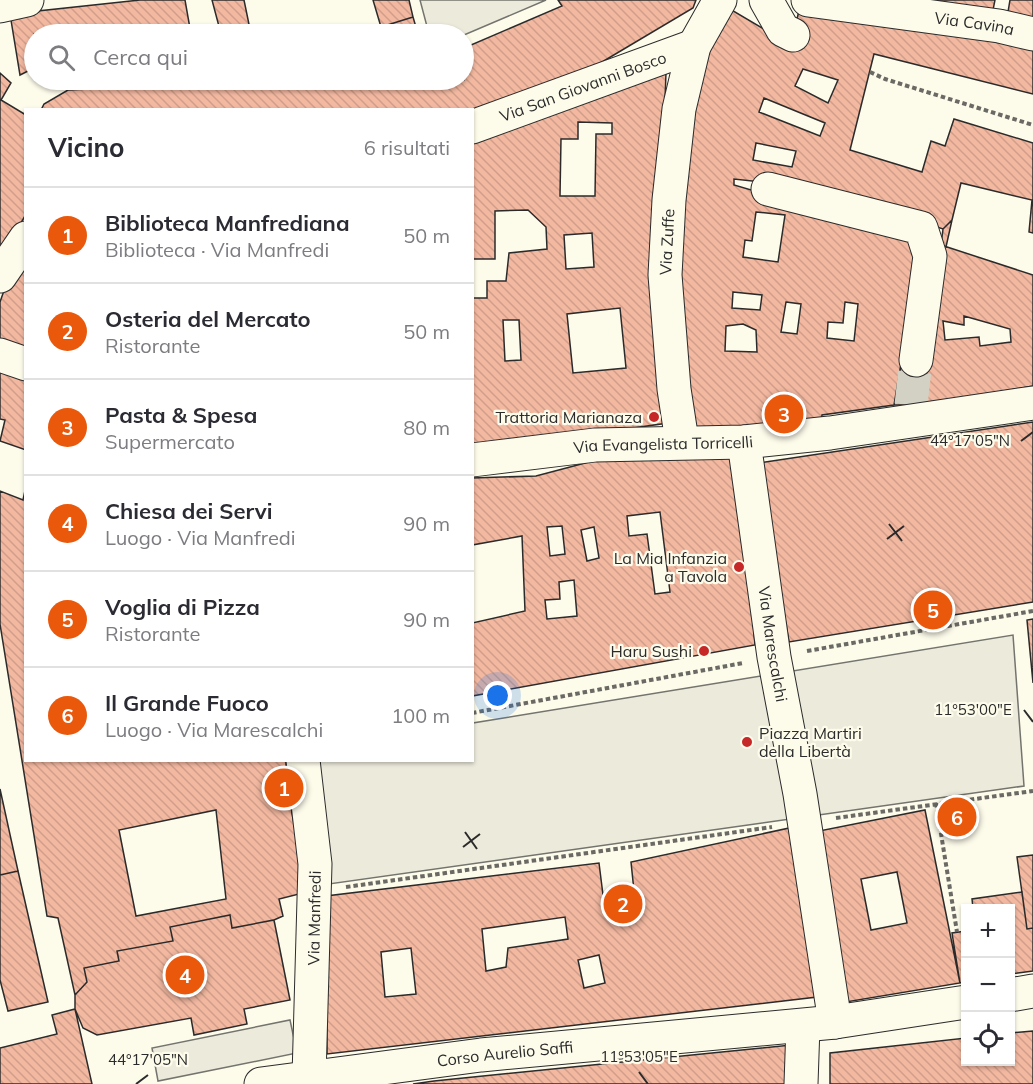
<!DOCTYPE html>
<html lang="it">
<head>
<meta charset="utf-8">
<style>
	body { margin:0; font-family:Mulish,sans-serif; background:#f2f2f3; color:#2b2b33 }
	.controls { position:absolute; right:18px; bottom:18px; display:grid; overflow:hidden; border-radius:0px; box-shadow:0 2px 4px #0004 }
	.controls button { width:54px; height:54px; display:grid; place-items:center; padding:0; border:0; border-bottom:2px solid #e1e1e2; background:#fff; color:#2b2b33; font:30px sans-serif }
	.you { position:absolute; left:498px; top:696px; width:21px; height:21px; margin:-15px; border:4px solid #fff; border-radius:50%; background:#1a73e8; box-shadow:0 0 0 9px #1a73e833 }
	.badge { display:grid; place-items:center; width:39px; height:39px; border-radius:50%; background:#ea580c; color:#fff; font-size:20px; font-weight:700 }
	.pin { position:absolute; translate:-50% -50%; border:3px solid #fff; box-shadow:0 2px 6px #0006 }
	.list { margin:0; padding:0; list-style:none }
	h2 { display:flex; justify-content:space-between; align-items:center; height:78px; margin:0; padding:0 24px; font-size:26px }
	h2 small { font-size:20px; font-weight:400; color:#7c7c81 }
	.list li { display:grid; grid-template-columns:39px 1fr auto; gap:18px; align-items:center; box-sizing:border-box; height:96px; padding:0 24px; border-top:2px solid #e1e1e2 }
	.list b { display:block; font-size:22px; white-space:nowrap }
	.list p { margin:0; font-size:20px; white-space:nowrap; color:#7c7c81 }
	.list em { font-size:20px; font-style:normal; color:#7c7c81 }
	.icon { flex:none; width:33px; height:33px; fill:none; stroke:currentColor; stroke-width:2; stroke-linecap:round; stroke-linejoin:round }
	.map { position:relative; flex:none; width:1033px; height:1084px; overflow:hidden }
	.search { position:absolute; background:#fff; box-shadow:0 2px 4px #0004; left:24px; top:24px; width:450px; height:66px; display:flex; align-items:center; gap:15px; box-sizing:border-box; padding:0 21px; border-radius:33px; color:#7c7c81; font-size:22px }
	.panel { position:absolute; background:#fff; box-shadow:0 2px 4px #0004; left:24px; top:108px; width:450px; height:654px; border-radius:0px }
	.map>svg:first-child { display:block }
	.parking { fill:#eceadb; stroke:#74746e; stroke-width:1.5 }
	.building { fill:url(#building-back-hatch); stroke:#2b2b2b; stroke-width:1.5; fill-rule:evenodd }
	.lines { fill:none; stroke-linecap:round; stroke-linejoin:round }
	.minor-tunnel { stroke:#d3d1c4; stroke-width:33; stroke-dasharray:33 16; stroke-linecap:butt }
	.minor-casing { stroke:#2b2b2b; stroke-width:35 }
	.path { stroke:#6a6964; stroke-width:4; stroke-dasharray:4.5 3; stroke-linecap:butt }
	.minor { stroke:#fdfbea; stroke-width:33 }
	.ticks { fill:none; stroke:#2b2b2b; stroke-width:2 }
	.poi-dot { fill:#c62828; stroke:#fdfbea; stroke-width:2 }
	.labels { text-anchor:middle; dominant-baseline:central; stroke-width:4.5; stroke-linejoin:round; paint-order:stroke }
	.street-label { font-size:16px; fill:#2b2b2b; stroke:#fdfbea }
	.poi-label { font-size:16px; fill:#2b2b2b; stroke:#fdfbea; text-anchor:end }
	.ticks-label { font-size:15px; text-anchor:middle; fill:#2b2b2b; stroke:#fdfbea; stroke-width:4.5; stroke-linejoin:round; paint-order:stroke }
</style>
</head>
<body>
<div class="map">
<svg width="1033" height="1084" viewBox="0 0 1033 1084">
	<defs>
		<pattern id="building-back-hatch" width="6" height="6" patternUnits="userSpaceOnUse" patternTransform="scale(1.5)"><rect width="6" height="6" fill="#f2b8a0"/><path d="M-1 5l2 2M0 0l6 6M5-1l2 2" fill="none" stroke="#d09e8a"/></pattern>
	</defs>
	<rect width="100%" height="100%" fill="#fdfbea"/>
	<path class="parking" d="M420,0H546L464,35L429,34Z
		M1013,635L1024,786L329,884L313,761L472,760L473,723Z
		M290,1020L297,1053L158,1081L152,1048Z"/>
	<path class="building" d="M140,0H185L191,34H157L156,27L144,28L145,34H34V68L20,75L10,14Z
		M212,0H244L251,34H221Z
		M373,0H409L413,17L381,27Z
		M558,0H696L693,8L597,65L472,110H41L44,104L68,90L155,86V80H464V48L562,6Z
		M862,0H995L991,20Z
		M1010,0H1033V18L1008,12Z
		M800,6L1033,41V94L874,54L850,150L922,172L931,141L945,146L954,119L1033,143V233L1029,232L1032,200L961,183L952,220L943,229L857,201L791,185L734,179V185L806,206L911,230L919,258L894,405L822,415L821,425L689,432L676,266L680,186L706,49L730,9L791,45ZM803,69L838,80L828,103L795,86ZM764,98L825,123L820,136L759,112ZM756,143L796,151L792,167L753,160ZM756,212L785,215L778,262L743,257L745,240L752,241ZM733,292L762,295L760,310L732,308ZM786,302L801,304L797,334L781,332ZM845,302L858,304L854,341L827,338L828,322L843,323ZM743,324L756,330L757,352L725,351L726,326Z
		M413,17L418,34H338L381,27Z
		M156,27L157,34H145L144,28Z
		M666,72L660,245L675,422L472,451V298H487V281H506L509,253L547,249L546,227L528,210L495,211V259H472V144ZM578,122L612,123V134H596L595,196H560L561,139H578ZM592,233L594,267L566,269L564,235ZM620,308L626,368L573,373L567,314ZM503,320H519L521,360L505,361Z
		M0,73L11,83L1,100L26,115L25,216L0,259Z
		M65,80H155V86L68,90Z
		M952,220L946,247L941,245L943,229Z
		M941,245L1033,275V386L923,405ZM964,316L1010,329L1011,342L980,346L979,337L945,340L943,321L964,325Z
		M14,262L26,266V354L0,345V302Z
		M902,360H927L923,405H894Z
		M0,368L26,377V450L0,441L5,420L0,419Z
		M1033,422V602L789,642L758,463Z
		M623,453L739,456L755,645L472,696V623L525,611L522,536L472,545V478L536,476ZM660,512L670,592L655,594L647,534L629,536L627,516ZM562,526L565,554L550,556L547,527ZM594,527L599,558L587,561L581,530ZM574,580L577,616L547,619L545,600L560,599L559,582Z
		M26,486V760H286V782L307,892L279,899L283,916L274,920L232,928L230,915L170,927L173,941L117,951L119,961L84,968L87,982L75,995L58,918L47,916L0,624V491L23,500ZM216,810L226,899L136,916L119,830Z
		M1033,619V683L1027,620Z
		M0,789L18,871L0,875Z
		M925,810L960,983L846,1002L819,831ZM897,872L907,923L871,930L861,879Z
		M794,827L817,997L327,1054L326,896L599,863L603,895L634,891L631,862ZM565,917L568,939L508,948L506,967L486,971L482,929ZM411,948L416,994L385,997L381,952ZM599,955L605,983L584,988L578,960Z
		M1033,855V928L1027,929L1017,857Z
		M18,871L48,1002L8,1011L0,980V875Z
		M1022,892L1027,929L1033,928V971L1010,974V908H973L972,899Z
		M230,915L232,928L274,920L290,1000L244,1009L247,1024L194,1035L191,1018L97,1035L83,1028L75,1009V995L87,982L84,968L119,961L117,951L173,941L170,927Z
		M966,931V982L960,983L952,933Z
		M75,1009L92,1084H0V1048L57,1034L52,1015Z
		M1033,1031V1084H830V1053L966,1038V1062H1010V1033Z
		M791,1045L789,1084H413L434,1081Z"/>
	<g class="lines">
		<path class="minor-tunnel" d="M911,405L916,360"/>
		<defs>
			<g id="minor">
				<path d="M766,0L783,30L793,35"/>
				<path id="s1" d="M808,0L999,26L1033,34"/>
				<path d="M0,6L27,0"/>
				<path id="s2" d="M472,127L694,46"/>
				<path d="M768,189L921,228L930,256L916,360"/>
				<path d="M0,276L26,238"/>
				<path d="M0,355L26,364"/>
				<path id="s3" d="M682,441L674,389L665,275L669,200L679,109L694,46L720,0"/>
				<path id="s4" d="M744,442L774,657L800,794L835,1022"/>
				<path id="s5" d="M472,460L595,445L744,442L830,433L1033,403"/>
				<path d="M303,760L315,864L309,1077"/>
				<path d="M1010,995L1033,991"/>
				<path id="s6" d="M261,1084L481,1055L835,1022L966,1002"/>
				<path d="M801,1084L803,1026"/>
			</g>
		</defs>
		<use href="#minor" class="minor-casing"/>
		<path class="path" d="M870,72L885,79L1033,125
			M807,651L1033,611
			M472,713L743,663
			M936,803L957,932
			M836,818L1033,791
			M346,887L772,827"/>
		<use href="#minor" class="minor"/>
	</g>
	<path class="ticks" d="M1021,441L1033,432M889,524L902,541M887,539L904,526M1024,710L1033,722M465,832L477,849M463,847L480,834M639,1072L648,1084M136,1084L148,1075"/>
	<g class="poi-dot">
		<circle cx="654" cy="417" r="6"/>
		<circle cx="739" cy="567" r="6"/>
		<circle cx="704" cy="651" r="6"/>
		<circle cx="747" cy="742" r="6"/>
	</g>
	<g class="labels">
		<g class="street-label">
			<text stroke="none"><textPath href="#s1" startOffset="168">Via Cavina</textPath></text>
			<text stroke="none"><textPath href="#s2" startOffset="118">Via San Giovanni Bosco</textPath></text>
			<text stroke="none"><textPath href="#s3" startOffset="200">Via Zuffe</textPath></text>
			<text stroke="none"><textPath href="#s5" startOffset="192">Via Evangelista Torricelli</textPath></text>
			<text stroke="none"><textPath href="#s4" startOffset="204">Via Marescalchi</textPath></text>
			<text transform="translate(314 918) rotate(-89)">Via Manfredi</text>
			<text stroke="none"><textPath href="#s6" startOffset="246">Corso Aurelio Saffi</textPath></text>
		</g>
		<g class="poi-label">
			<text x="642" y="417">Trattoria Marianaza</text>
			<text x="727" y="558">La Mia Infanzia<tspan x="727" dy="18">a Tavola</tspan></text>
			<text x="692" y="651">Haru Sushi</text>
			<text x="759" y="733" text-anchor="start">Piazza Martiri<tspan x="759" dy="18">della Libertà</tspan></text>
		</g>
	</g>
	<g class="ticks-label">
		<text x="970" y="446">44°17'05"N</text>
		<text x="973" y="715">11°53'00"E</text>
		<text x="639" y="1062">11°53'05"E</text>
		<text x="148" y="1065">44°17'05"N</text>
	</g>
</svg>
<div class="controls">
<button>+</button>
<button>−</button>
<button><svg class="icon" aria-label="locate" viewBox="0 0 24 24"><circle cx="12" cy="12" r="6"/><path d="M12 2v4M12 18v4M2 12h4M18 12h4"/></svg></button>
</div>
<div class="you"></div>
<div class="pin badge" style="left:284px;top:788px">1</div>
<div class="pin badge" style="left:623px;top:904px">2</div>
<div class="pin badge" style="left:784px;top:414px">3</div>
<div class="pin badge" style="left:185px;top:975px">4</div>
<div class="pin badge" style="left:933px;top:610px">5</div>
<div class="pin badge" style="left:957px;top:817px">6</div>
<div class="search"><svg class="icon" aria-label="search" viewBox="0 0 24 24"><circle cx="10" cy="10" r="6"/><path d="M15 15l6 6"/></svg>Cerca qui</div>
<section class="panel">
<h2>Vicino<small>6 risultati</small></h2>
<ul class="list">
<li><span class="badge">1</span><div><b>Biblioteca Manfrediana</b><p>Biblioteca · Via Manfredi</p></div><em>50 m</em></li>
<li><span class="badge">2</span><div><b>Osteria del Mercato</b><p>Ristorante</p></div><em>50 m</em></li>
<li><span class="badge">3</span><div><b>Pasta &amp; Spesa</b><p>Supermercato</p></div><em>80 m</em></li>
<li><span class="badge">4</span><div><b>Chiesa dei Servi</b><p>Luogo · Via Manfredi</p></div><em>90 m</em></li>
<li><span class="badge">5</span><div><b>Voglia di Pizza</b><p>Ristorante</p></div><em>90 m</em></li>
<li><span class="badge">6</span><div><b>Il Grande Fuoco</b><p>Luogo · Via Marescalchi</p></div><em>100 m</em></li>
</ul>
</section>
</div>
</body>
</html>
